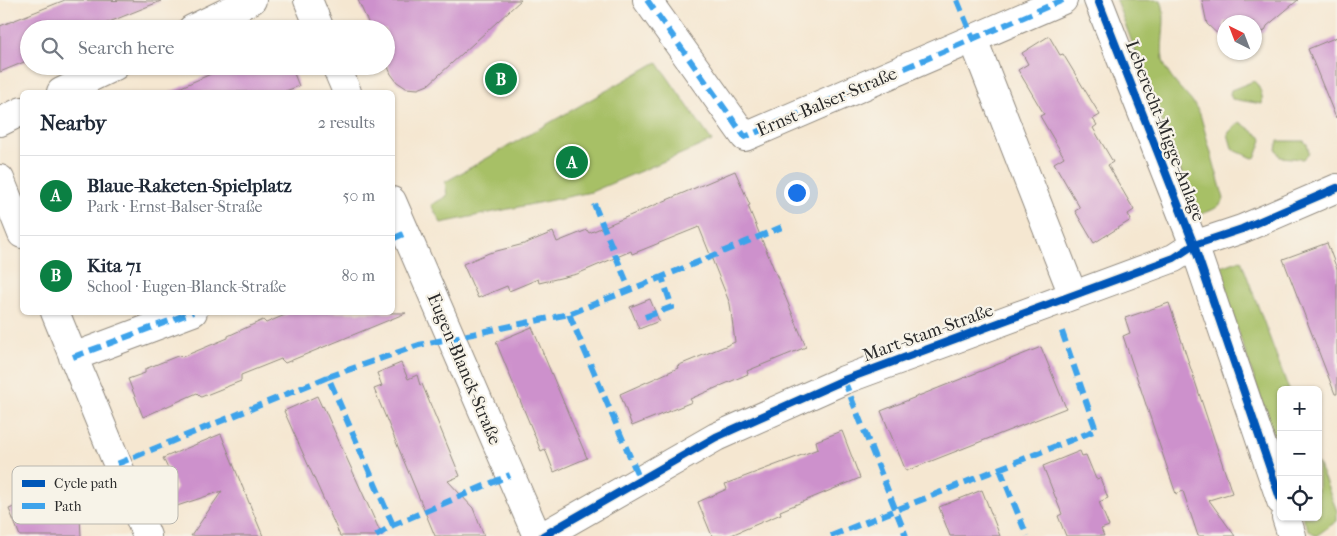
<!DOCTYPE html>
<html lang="en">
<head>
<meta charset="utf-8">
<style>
	body { margin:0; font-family:"IM FELL French Canon",serif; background:#f6f6f7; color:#1f2937 }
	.controls { position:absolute; right:15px; bottom:15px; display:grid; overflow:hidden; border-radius:8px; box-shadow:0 1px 4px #0004 }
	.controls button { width:45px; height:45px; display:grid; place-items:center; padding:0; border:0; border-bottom:1px solid #e0e1e3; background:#fff; color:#1f2937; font:25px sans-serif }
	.compass { position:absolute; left:1217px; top:15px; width:45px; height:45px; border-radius:50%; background:#fff; box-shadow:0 1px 4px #0004; rotate:318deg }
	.you { position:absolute; left:796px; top:192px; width:18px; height:18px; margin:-12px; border:4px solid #fff; border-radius:50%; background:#1a73e8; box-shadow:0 0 0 8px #1a73e833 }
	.badge { display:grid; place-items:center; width:32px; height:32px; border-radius:50%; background:#0b8043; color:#fff; font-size:16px; font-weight:700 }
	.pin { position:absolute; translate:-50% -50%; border:2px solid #fff; box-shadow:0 1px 5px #0006 }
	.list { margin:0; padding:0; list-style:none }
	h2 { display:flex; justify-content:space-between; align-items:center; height:65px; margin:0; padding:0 20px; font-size:21px }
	h2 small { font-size:16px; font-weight:400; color:#747a83 }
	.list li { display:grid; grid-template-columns:32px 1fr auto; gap:15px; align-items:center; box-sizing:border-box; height:80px; padding:0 20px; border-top:1px solid #e0e1e3 }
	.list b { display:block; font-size:19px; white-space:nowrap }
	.list p { margin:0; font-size:16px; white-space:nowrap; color:#747a83 }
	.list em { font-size:16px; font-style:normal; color:#747a83 }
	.icon { flex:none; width:28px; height:28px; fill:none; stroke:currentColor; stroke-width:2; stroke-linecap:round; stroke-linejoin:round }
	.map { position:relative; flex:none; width:1337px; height:536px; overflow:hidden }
	.search { position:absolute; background:#fff; box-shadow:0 1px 4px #0004; left:20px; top:20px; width:375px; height:55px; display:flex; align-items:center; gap:12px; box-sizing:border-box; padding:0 18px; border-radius:28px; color:#747a83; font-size:19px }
	.panel { position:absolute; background:#fff; box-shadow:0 1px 4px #0004; left:20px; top:90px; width:375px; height:225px; border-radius:8px }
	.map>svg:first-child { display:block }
	.green { fill:#a7c066; stroke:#697648 }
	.building { fill:#cd91cc }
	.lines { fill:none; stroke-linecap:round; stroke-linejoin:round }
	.minor-casing { stroke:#90897e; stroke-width:30 }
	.minor { stroke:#fff; stroke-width:28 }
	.quiet { stroke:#3ea3eb; stroke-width:6; stroke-dasharray:12 6; stroke-linecap:butt }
	.cycleway-casing { stroke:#f7f3e8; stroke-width:11 }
	.cycleway { stroke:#0057b8; stroke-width:8 }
	.labels { text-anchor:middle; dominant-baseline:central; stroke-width:4.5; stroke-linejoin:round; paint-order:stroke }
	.street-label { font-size:18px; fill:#2b2b2b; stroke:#f7f3e8 }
	.key { fill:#f7f3e8; stroke:#bab7af; stroke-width:1 }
	.key-label { font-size:14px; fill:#2b2b2b }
</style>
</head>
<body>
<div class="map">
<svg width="1337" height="536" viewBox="0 0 1337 536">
	<rect width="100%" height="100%" fill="#f7f3e8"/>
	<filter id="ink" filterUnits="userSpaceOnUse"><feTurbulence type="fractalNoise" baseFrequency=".02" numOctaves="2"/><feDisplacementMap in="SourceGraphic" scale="10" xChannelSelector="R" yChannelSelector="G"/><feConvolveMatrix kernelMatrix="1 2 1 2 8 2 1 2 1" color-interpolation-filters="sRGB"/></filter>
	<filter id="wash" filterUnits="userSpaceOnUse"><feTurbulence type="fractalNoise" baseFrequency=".0096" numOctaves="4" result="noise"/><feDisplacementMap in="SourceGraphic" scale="20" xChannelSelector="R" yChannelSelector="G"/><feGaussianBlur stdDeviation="1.12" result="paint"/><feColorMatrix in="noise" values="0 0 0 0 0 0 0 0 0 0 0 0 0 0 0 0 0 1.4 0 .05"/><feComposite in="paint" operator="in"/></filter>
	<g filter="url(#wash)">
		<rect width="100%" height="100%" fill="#f5e7d1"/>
		<path class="green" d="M1116,0H1161C1168,17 1160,40 1163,59C1167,81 1190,94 1200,114L1224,199C1219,209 1209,211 1199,215L1195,209Z
			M657,62L712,141L591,192L441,223L431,205L447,196L445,182Z
			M1254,81C1259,85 1264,97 1262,104L1232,99L1230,94L1231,90Z
			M1240,122L1261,137L1262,140L1256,157L1253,158L1236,151L1232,148L1228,134L1229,132Z
			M1278,141H1304L1307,144L1309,153L1303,159L1280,157L1276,149Z
			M1241,260L1289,390H1281V458L1219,275L1218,268Z
			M1318,463L1337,511V521L1316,536L1309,530L1302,517H1318Z"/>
		<g id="blocks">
			<path class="building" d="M65,0L161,1L92,29H29V60L0,72V26Z
				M358,0H521L428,85L418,89L406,88L397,82L391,74L386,62V29H371Z
				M1202,0H1298L1267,26L1265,31L1254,35V22H1224V40L1207,24Z
				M1049,36L1060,55L1063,54L1100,115L1093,119L1097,125L1093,128L1113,162L1108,165L1134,210L1128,214L1131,220L1094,243L1075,211L1080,208L1054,163L1064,157L1040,116L1044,114L1018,70L1028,64L1022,53Z
				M1337,37V117L1336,118L1308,49Z
				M229,66H291L299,86L283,92H170Z
				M735,171L750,205L748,206L806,347L747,371L748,374L690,399L692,402L632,426L620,394L678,368L677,366L735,342L730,304L699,227L632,254L631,251L577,274L539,283L538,279L509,291L507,286L478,298L463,264L489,253L524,244L553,232L557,242L587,230L589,233Z
				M1327,243L1337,269V394H1335L1283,259Z
				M650,299L659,321L639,329L630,307Z
				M1169,303L1232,493L1209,500L1235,536H1198L1183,491L1176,494L1123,336L1130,333L1125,318Z
				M292,312L406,313L285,363L281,359L241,375V381L201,397L197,393L143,417L128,379L145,373V369L180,355L182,357L228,338V336L263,320L266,323Z
				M532,327L587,458L554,472L545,449L541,451L496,342Z
				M1041,347L1066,408L906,471L881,411Z
				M401,363L408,379L417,375L420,385L422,384L460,476L448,481L473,508L484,536H435L374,389L382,386L377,373Z
				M317,396L322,407L323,406L382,536H340L284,411Z
				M842,431L860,478L780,511L781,514L729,536H712L698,502L727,489L725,484L818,449L816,441Z
				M221,434L240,481L263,536H191L222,491L162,511L177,488L163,458Z
				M1080,451L1082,456L1086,455L1096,479L1100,478L1108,498L1099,502L1109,526L1101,529L1104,536H1066L1058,516L1062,514L1043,466Z
				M70,484L79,498L81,536H20L9,509Z
				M982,490L1000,536H950L939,507Z"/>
		</g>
	</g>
	<g filter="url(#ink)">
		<use href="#blocks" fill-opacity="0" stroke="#90897e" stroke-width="1"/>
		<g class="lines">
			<defs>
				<path id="minor" d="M308,0L320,29
					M647,0L745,137L1063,0
					M1098,0L1194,245L1281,501
					M192,29L252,0
					M973,39L1073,295
					M336,66L347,92
					M61,92L115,66
					M0,122L22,111
					M0,179L22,234
					M392,201L537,536
					M55,312L147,536
					M73,357L193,312
					M1286,517L1292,536
					M543,536L716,437L844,380L1174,258L1194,245L1242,229L1337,188"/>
			</defs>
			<use href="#minor" class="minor-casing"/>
			<use href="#minor" class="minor"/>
			<path class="quiet" d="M647,0L745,137L1063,0
				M957,0L973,39
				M594,204L630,290
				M392,239L406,233
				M569,314L640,480
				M645,317L672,307L662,277L782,227
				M73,357L193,312
				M328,377L419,345L569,314L662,277
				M844,380L906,536
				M117,464L328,377L393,525
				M1000,469L1027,536
				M376,536L393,525L510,475
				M831,536L1096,430L1060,326"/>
			<defs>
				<path id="cycleway" d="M1098,0L1194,245L1281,501
					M543,536L716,437L844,380L1174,258L1194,245L1242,229L1337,188"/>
			</defs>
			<use href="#cycleway" class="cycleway-casing"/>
			<use href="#cycleway" class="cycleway"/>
		</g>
	</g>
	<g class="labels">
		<g class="street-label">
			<text transform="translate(827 102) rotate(-23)">Ernst-Balser-Straße</text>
			<text transform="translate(1165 131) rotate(69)">Leberecht-Migge-Anlage</text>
			<text transform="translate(928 333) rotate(-20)">Mart-Stam-Straße</text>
			<text transform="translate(464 369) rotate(67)">Eugen-Blanck-Straße</text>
		</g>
	</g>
	<rect x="12" y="466" width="166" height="58" rx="8" class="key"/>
	<rect x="22" y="480" width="23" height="7" fill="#0057b8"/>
	<rect x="22" y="503" width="23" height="6" fill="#3ea3eb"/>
	<g class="key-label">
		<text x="54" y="488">Cycle path</text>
		<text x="54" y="511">Path</text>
	</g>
</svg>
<div class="controls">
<button>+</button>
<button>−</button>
<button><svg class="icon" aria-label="locate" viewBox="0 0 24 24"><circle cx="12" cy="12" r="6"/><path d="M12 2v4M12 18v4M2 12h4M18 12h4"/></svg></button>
</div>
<svg class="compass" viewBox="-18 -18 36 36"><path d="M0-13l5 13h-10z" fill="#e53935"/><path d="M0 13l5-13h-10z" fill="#747a83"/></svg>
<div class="you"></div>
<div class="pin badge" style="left:572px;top:162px">A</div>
<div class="pin badge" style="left:501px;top:79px">B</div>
<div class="search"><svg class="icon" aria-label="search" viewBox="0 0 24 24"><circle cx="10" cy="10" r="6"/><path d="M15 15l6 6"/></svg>Search here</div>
<section class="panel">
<h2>Nearby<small>2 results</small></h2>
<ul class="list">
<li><span class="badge">A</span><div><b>Blaue-Raketen-Spielplatz</b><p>Park · Ernst-Balser-Straße</p></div><em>50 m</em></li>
<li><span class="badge">B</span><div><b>Kita 71</b><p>School · Eugen-Blanck-Straße</p></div><em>80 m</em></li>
</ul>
</section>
</div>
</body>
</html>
